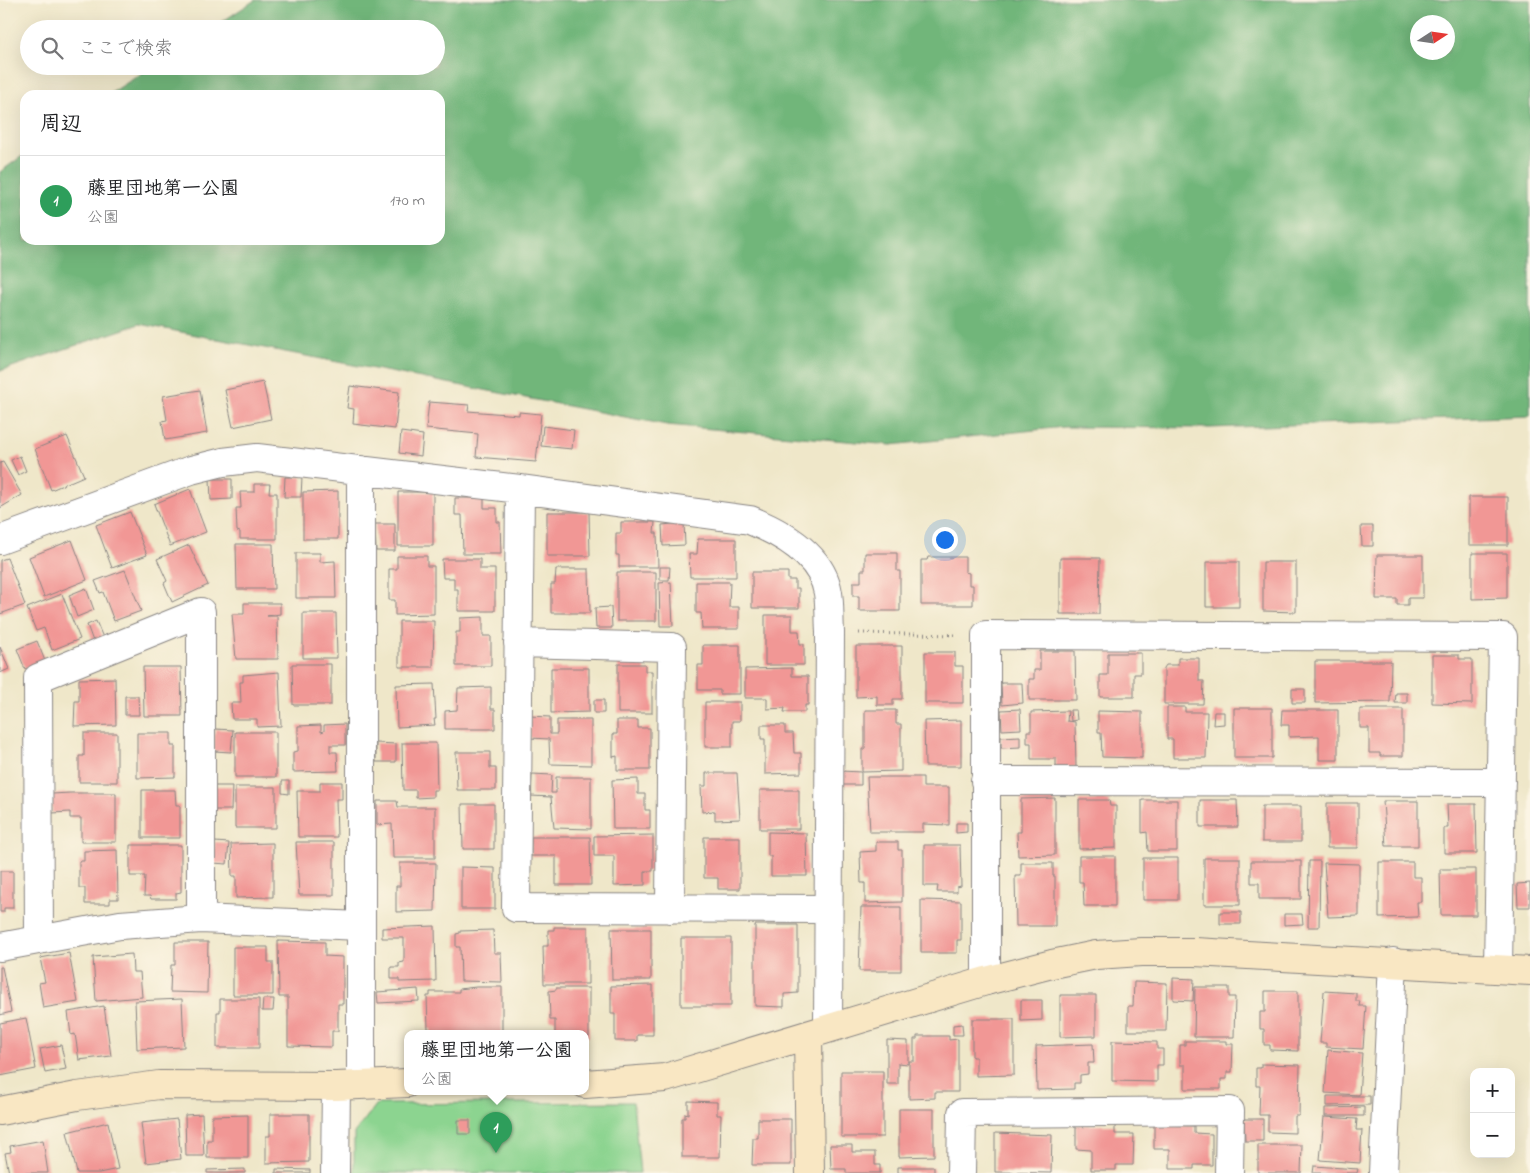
<!DOCTYPE html>
<html lang="ja">
<head>
<meta charset="utf-8">
<style>
	body { margin:0; font-family:"Indie Flower","Klee One",sans-serif; background:#f2f2f2; color:#202124 }
	.controls { position:absolute; right:15px; bottom:15px; display:grid; overflow:hidden; border-radius:10px; box-shadow:0 5px 20px #0002 }
	.controls button { width:45px; height:45px; display:grid; place-items:center; padding:0; border:0; border-bottom:1px solid #e0e0e0; background:#fff; color:#202124; font:25px sans-serif }
	.compass { position:absolute; left:1410px; top:15px; width:45px; height:45px; border-radius:50%; background:#fff; box-shadow:0 5px 20px #0002; rotate:78deg }
	.you { position:absolute; left:944px; top:539px; width:18px; height:18px; margin:-12px; border:4px solid #fff; border-radius:50%; background:#1a73e8; box-shadow:0 0 0 8px #1a73e833 }
	.badge { display:grid; place-items:center; width:32px; height:32px; border-radius:50%; background:#111827; color:#fff; font-size:16px; font-weight:700 }
	.pin { position:absolute; translate:-50% -41px; filter:drop-shadow(0 1px 2px #0008) }
	.pin::after { content:''; position:absolute; top:26px; width:18px; height:15px; background:inherit; clip-path:polygon(0 0,100% 0,50% 100%) }
	.popup { position:absolute; left:404px; top:1030px; width:185px; height:65px; box-sizing:border-box; display:grid; place-content:center; border-radius:10px; background:#fff; filter:drop-shadow(0 1px 4px #0005); font-size:16px; white-space:nowrap; color:#757577 }
	.popup b { font-size:19px; color:#202124 }
	.popup::after { content:''; position:absolute; left:50%; top:100%; margin-left:-10px; border:10px solid transparent; border-top-color:#fff }
	.list { margin:0; padding:0; list-style:none }
	h2 { display:flex; justify-content:space-between; align-items:center; height:65px; margin:0; padding:0 20px; font-size:21px }
	h2 small { font-size:16px; font-weight:400; color:#757577 }
	.list li { display:grid; grid-template-columns:32px 1fr auto; gap:15px; align-items:center; box-sizing:border-box; height:90px; padding:0 20px; border-top:1px solid #e0e0e0 }
	.list b { display:block; font-size:19px; white-space:nowrap }
	.list p { margin:0; font-size:16px; white-space:nowrap; color:#757577 }
	.list em { font-size:16px; font-style:normal; color:#757577 }
	.icon { flex:none; width:28px; height:28px; fill:none; stroke:currentColor; stroke-width:2; stroke-linecap:round; stroke-linejoin:round }
	.map { position:relative; flex:none; width:1530px; height:1173px; overflow:hidden }
	.search { position:absolute; background:#fff; box-shadow:0 5px 20px #0002; left:20px; top:20px; width:425px; height:55px; display:flex; align-items:center; gap:12px; box-sizing:border-box; padding:0 18px; border-radius:28px; color:#757577; font-size:19px }
	.panel { position:absolute; background:#fff; box-shadow:0 5px 20px #0002; left:20px; top:90px; width:425px; height:155px; border-radius:15px }
	.map>svg:first-child { display:block }
	.green { fill:#8cd490; stroke:#577b66 }
	.forest { fill:#71b67a; stroke:#4a6c5a; fill-rule:evenodd }
	.building { fill:#f19795 }
	.lines { fill:none; stroke-linecap:round; stroke-linejoin:round }
	.street-casing { stroke:#888482; stroke-width:30 }
	.secondary-casing { stroke:#888482; stroke-width:30 }
	.path { stroke:#888482; stroke-width:3; stroke-dasharray:1 4; stroke-linecap:butt }
	.street { stroke:#fff; stroke-width:28 }
	.secondary { stroke:#f9e7c3; stroke-width:28 }
</style>
</head>
<body>
<div class="map">
<svg width="1530" height="1173" viewBox="0 0 1530 1173">
	<rect width="100%" height="100%" fill="#fcf5e5"/>
	<filter id="ink" filterUnits="userSpaceOnUse"><feTurbulence type="fractalNoise" baseFrequency=".02" numOctaves="2"/><feDisplacementMap in="SourceGraphic" scale="10" xChannelSelector="R" yChannelSelector="G"/><feConvolveMatrix kernelMatrix="1 2 1 2 8 2 1 2 1" color-interpolation-filters="sRGB"/></filter>
	<filter id="wash" filterUnits="userSpaceOnUse"><feTurbulence type="fractalNoise" baseFrequency=".0096" numOctaves="4" result="noise"/><feDisplacementMap in="SourceGraphic" scale="20" xChannelSelector="R" yChannelSelector="G"/><feGaussianBlur stdDeviation="1.12" result="paint"/><feColorMatrix in="noise" values="0 0 0 0 0 0 0 0 0 0 0 0 0 0 0 0 0 1.4 0 .05"/><feComposite in="paint" operator="in"/></filter>
	<g filter="url(#wash)">
		<rect width="100%" height="100%" fill="#efe7c9"/>
		<path class="green" d="M633,1102L640,1173H354V1133L377,1104Z"/>
		<path class="forest" d="M255,0H1530V416L1210,428L1064,427L891,445L667,425L139,324L0,371V172L25,154V240H440V95H108L153,66H436V29H211ZM1418,22H1448V52H1418Z"/>
		<g id="blocks">
			<path class="building" d="M263,382L271,419L233,427L225,390Z
				M350,386L399,392L395,429L353,424L354,409L347,408Z
				M200,390L207,433L165,440L162,421L167,420L163,396Z
				M429,402L469,405L468,411L519,415V412L541,414L536,462L476,457L478,434L426,429Z
				M543,426L574,430L572,449L541,446Z
				M401,432L423,435L421,456L399,453Z
				M67,436L84,476L51,490L35,449Z
				M20,456L26,471L18,475L11,460Z
				M3,462L22,495L0,508V463Z
				M285,477H302L301,497H284Z
				M210,479H232V499L211,500Z
				M254,484H270L269,493H277V539H240V532L237,531L236,508H241L240,492H254Z
				M190,489L206,532L170,546L154,504Z
				M338,491V539H303V492Z
				M398,492H433V546H398Z
				M1469,497H1508V545H1469Z
				M455,498H484V508H497V522H500L501,554H463L462,515H455Z
				M130,512L147,555L112,568L96,525Z
				M547,512H589L590,556H547Z
				M621,522H655L654,533H657L658,567H619V555H616V533H621Z
				M684,523L685,545L663,546L662,525Z
				M375,524H395V551H376Z
				M1361,526H1373V546H1362Z
				M698,539H736V577H690L689,554H697Z
				M72,540L87,580L44,597L29,557Z
				M236,544H273L274,589H237Z
				M189,545L208,585L172,602L164,583L167,581L157,559Z
				M296,553H320V562L335,561L336,598H296Z
				M865,553H897V571H900V611H859V596H853V582H861V570H865Z
				M1472,553H1507V598L1472,599Z
				M1377,555H1423V598H1408V605H1397V599H1376Z
				M397,556H427V566H434V614L395,615V600H389V569H397Z
				M928,557H965V572L969,573V585H973V605H921V560H927Z
				M7,558L25,605L0,614V560Z
				M1060,558H1100L1099,614H1060Z
				M442,559H480V569H495V611H458V589H454V578H443Z
				M1206,562H1239V607H1206Z
				M1263,562H1296V612L1263,611Z
				M660,567H670L669,580H660Z
				M556,569H589L590,613H551V584H555Z
				M125,570L141,611L114,621L103,592L100,593L95,581Z
				M617,572H656V621H617Z
				M752,572H788V580H795V588H799V608H752Z
				M671,582L673,626H660L659,583Z
				M696,582H730L729,607H739V629H702L701,613H696Z
				M86,588L94,610L77,617L69,595Z
				M62,594L80,639L52,650L44,628L36,631L27,608Z
				M244,603H280V614L267,616H277L278,659H236L232,614H244Z
				M611,607L612,628H596L595,608Z
				M303,613H336L337,658H303Z
				M765,615H792V631H799L800,644H804V665H765Z
				M483,617V636H491V666H456V632H460V618Z
				M96,621L104,640L94,644L87,625Z
				M399,621H434L433,667H399Z
				M37,641L45,661L25,669L17,649Z
				M703,645H740V694H720V690H698V665H703Z
				M856,646H902V699H893V705H877V696L856,697Z
				M0,647L9,669L0,673Z
				M1040,651H1075L1076,700H1029V679H1034V670H1040Z
				M925,652H955V666H963V703H925Z
				M1108,653H1141V674H1134V697H1100V675H1108Z
				M1432,655H1459V659H1472V704L1432,703Z
				M1178,658H1199V681H1204L1203,704H1164V668L1166,665H1178Z
				M1315,661H1391L1390,702L1315,703Z
				M292,664H331V705H293Z
				M618,664H645V671H652V713H618Z
				M143,667H181L182,716H144Z
				M551,668H589V712L551,713Z
				M792,668V676H808V705H805V712H784L785,708L767,709V698H745V669Z
				M279,672L281,726L257,727V719H232L231,703H241L240,682H243V675Z
				M115,678L116,725L74,726L75,701H79V679Z
				M1001,683H1022L1023,703L1002,705Z
				M434,684L436,719H434L435,725L397,727L396,685Z
				M491,687V709H495V729H445V711L457,710L458,688Z
				M1292,689H1305V703H1292Z
				M1396,693H1407V703H1395Z
				M125,696H138L139,715H125Z
				M594,700H604V713H594Z
				M705,702H740V721H732V747H705Z
				M1167,707H1185V712H1207L1206,758H1173V739H1167Z
				M1234,708H1272V758H1234Z
				M1020,709L1021,729L1002,730L1001,710Z
				M1360,709H1403V756H1380V753H1369V728H1360Z
				M865,710H896V724H901V771L862,772V749H865Z
				M1070,710H1076L1077,720L1071,721Z
				M1282,710H1338V760H1319V736L1289,737V725H1281Z
				M1068,711L1067,721L1075,722L1076,767H1056V759H1031V743H1027V731H1031V712Z
				M1098,711L1142,712V758L1102,757L1101,733H1098Z
				M1214,712H1224V724L1213,725Z
				M530,716L550,717V734H557V720H591V765L550,764L549,739L530,738Z
				M617,720H638V728H650V770H617V756L613,757V734H617Z
				M961,720V766H925L924,721Z
				M345,724V745H330V752H337L338,771L293,772V752L298,751V726L321,725V732L324,731V725Z
				M761,725H785V733H793L794,753H801V773L765,774V739H761Z
				M215,729L233,730L231,752L214,751Z
				M235,732H276V777H235Z
				M84,733H117V782H79V756H84Z
				M137,733H171V746H175V777L137,778Z
				M1020,736V747L1001,748V737Z
				M376,743L396,744V762H376Z
				M402,743H436L437,790H433V797L416,798V790H403Z
				M456,752H490V768H496V790H457Z
				M841,771L861,772V785H841Z
				M706,773H737L740,819L715,820V811L702,812L701,786H706Z
				M532,774L552,775L551,793H556V777H591V829L554,828L551,797L531,796Z
				M867,777H923V787H949V825L923,824V832H870Z
				M638,779V794H645V810H650V829H613L612,780Z
				M282,781H289V794L282,793Z
				M320,782H342V799H336L337,837H298L297,791H320Z
				M214,786H232L231,810H214Z
				M235,787H276V828H235Z
				M142,790H175L176,805H180V838H142Z
				M760,790H799V829H760Z
				M70,793H116V842H81V818H70V812L52,813V794Z
				M1055,798V855L1018,856L1017,832H1021V799Z
				M1079,800H1109L1110,806H1116V848L1079,849Z
				M1142,800H1177V851H1148L1147,832L1142,833Z
				M1200,800H1237L1238,827H1200Z
				M377,801H397L398,807H435V858H393L392,824L377,825Z
				M1383,801H1418V846H1386Z
				M1327,803H1358V848H1327Z
				M462,804H494V849H463Z
				M1447,804H1476L1477,853H1444V828H1448Z
				M1262,806H1301V842H1262Z
				M956,823H967V832L956,833Z
				M768,832L806,833L807,876H771V856H768Z
				M653,835V871H645V885L614,886V856H594V836Z
				M531,837H590L591,885H556V856H531Z
				M704,837H740V889H718V878H704Z
				M215,842L229,843L227,864L213,863Z
				M296,842H334V895H299Z
				M876,842H898V850H902V902L865,903V883H861L860,852L876,851Z
				M273,843V897L236,898V876H232L231,844Z
				M130,845H181V892L176,893V899H151L150,896H144L145,876H130Z
				M924,845H960L961,886L957,887V892H937L938,886H924Z
				M117,850L118,899H110V904H85V888H79V861H84V851Z
				M1079,856H1115V906H1084L1083,882H1079Z
				M1143,858H1178V900H1143Z
				M1204,858H1240V905H1204Z
				M1251,861H1301V899H1259V883H1251Z
				M1309,861H1320L1319,927H1308Z
				M1379,862H1413V877H1421V902H1417L1418,917L1379,918Z
				M400,863H436L435,911L396,912V886H400Z
				M1021,863H1053V876H1055V926H1016L1015,876H1021Z
				M1324,863L1359,864V916L1328,917Z
				M461,867L495,868V909H461Z
				M1440,869H1476V915H1441Z
				M0,871H13V908H4V912H0Z
				M1530,883V907H1518L1517,884Z
				M921,900L961,901V940H957V953H921Z
				M861,907H901V971H859Z
				M1220,912H1241V924H1220Z
				M1284,914H1302L1303,924L1284,925Z
				M755,925H798V993L784,994V1007L755,1006Z
				M435,926L436,981L399,982V979H391V967H399V963L404,962V938H382V928Z
				M554,927H588V984H544L543,946H548V930H554Z
				M611,929H651V980H612Z
				M493,930L494,953H501L502,982L461,981L460,947H456V934L460,933V931Z
				M681,938H731V1006H681Z
				M278,941L325,942V956L343,957V1004H338V1031H332V1047L288,1046V997H279Z
				M175,942H208L207,993L170,992L171,965H175Z
				M233,947H268V962H273V995H233Z
				M69,953L78,1002L43,1008L39,983L45,982L40,958Z
				M132,954L133,972H140L142,997L96,1001L93,957Z
				M0,967H2L11,1012L0,1015Z
				M1173,978L1194,979L1193,1001L1173,1000Z
				M1134,982L1167,983L1166,1031H1128V1006H1133Z
				M653,985V1035H637V1041H615V1014H611V986Z
				M476,987H502V1034H431V1029H428L427,996H430V992H459V989Z
				M1195,987H1229V997H1235L1234,1037H1194Z
				M556,988H589V1037H585V1034H555V1020H550L549,991L556,990Z
				M418,989L419,1001L378,1003L377,992Z
				M1265,991H1298V1051L1270,1050V1045H1264V1029H1260V1012H1265Z
				M1324,991L1356,993V1001H1360L1359,1006H1366L1363,1049L1326,1047V1043H1320Z
				M1060,995H1096V1036L1060,1037Z
				M182,999L184,1047L137,1049L135,1001Z
				M220,999H259V1048H217V1012H220Z
				M263,999H274L273,1011H262Z
				M1021,1000H1042V1020L1021,1021Z
				M104,1006L111,1056L79,1060L75,1034L71,1035L68,1012Z
				M26,1018L36,1069L0,1076V1023Z
				M972,1019H1014V1075L976,1076V1057H972Z
				M962,1024L963,1035H953V1025Z
				M917,1036H949V1040L958,1039V1092H935V1098L909,1099V1061H914V1039H917Z
				M887,1040L908,1041V1064L898,1063V1084H887Z
				M1112,1041L1157,1042V1049H1163V1065H1157V1082L1112,1081Z
				M1185,1041H1226V1044H1233L1232,1072H1227V1079H1221V1089H1185V1065H1180V1045H1185Z
				M1093,1044L1094,1063H1088V1074L1080,1075V1083H1074V1089L1037,1090L1036,1046Z
				M61,1045L66,1069L45,1073L40,1049Z
				M1328,1050L1362,1053L1359,1095L1325,1093Z
				M1261,1064L1300,1065L1299,1116H1295V1133L1268,1132V1115H1259L1260,1086H1256V1068H1261Z
				M841,1071H883V1137H841Z
				M1327,1096H1370V1105L1327,1106Z
				M688,1101L717,1102V1115H721L720,1157H682V1118H685V1113L688,1114Z
				M1364,1107V1116H1325V1108Z
				M899,1109H934V1156L899,1157Z
				M202,1114L204,1156H186L185,1115Z
				M270,1114H309V1162L266,1163V1136H270Z
				M248,1115V1158H207V1140H212V1116Z
				M1324,1117L1357,1119L1356,1130H1362L1360,1163L1320,1160Z
				M177,1119L181,1159L146,1163L141,1123Z
				M758,1119H791V1165H752L753,1138H758Z
				M1244,1119H1263V1141H1245Z
				M458,1120H470V1134H458Z
				M108,1122L118,1169L99,1173H77L67,1132Z
				M1076,1125H1115V1134H1134L1133,1165H1116V1170H1091V1150L1076,1149Z
				M1154,1125L1194,1126V1133L1212,1134V1165H1194V1169H1170V1149H1154Z
				M995,1133L1052,1135L1051,1173L995,1172Z
				M43,1140L48,1173H9L5,1153L11,1152L10,1146Z
				M830,1145H852V1152H875V1165H880V1173H846V1169H831Z
				M1258,1145H1302L1301,1173H1258Z
				M1314,1166L1358,1169L1357,1173H1313Z
				M898,1167H934V1173H898Z
				M245,1169V1173H207V1170Z
				M276,1169L310,1170V1173H276Z"/>
		</g>
	</g>
	<g filter="url(#ink)">
		<use href="#blocks" fill-opacity="0" stroke="#888482" stroke-width="1"/>
		<g class="lines">
			<defs>
				<path id="street" d="M520,489L516,908L827,909
					M0,540L191,470L223,462L257,458L520,489L750,520C782,533 822,555 828,593C830,606 829,619 830,632L828,1028
					M518,643L672,647L670,909
					M985,781L1501,782
					M39,938L38,678L201,612V919
					M0,947L120,925L201,919L360,926
					M986,981V635L1503,637L1498,969
					M361,1083V470
					M335,1173L336,1086
					M961,1173L962,1113L1230,1111L1229,1173
					M1383,1173L1393,962"/>
				<path id="secondary" d="M808,1035L810,1173
					M585,1084L665,1078L986,981L1052,964L1096,955L1141,952H1195L1530,971
					M0,1111L77,1096L159,1085L336,1086L407,1083"/>
			</defs>
			<use href="#street" class="street-casing"/>
			<use href="#secondary" class="secondary-casing"/>
			<path class="path" d="M859,633L958,635"/>
			<use href="#street" class="street"/>
			<use href="#secondary" class="secondary"/>
		</g>
	</g>
</svg>
<div class="controls">
<button>+</button>
<button>−</button>
</div>
<svg class="compass" viewBox="-18 -18 36 36"><path d="M0-13l5 13h-10z" fill="#e53935"/><path d="M0 13l5-13h-10z" fill="#757577"/></svg>
<div class="you"></div>
<div class="pin badge" style="left:496px;top:1153px;background:#2e9e5b">1</div>
<div class="popup"><b>藤里団地第一公園</b>公園</div>
<div class="search"><svg class="icon" aria-label="search" viewBox="0 0 24 24"><circle cx="10" cy="10" r="6"/><path d="M15 15l6 6"/></svg>ここで検索</div>
<section class="panel">
<h2>周辺<small></small></h2>
<ul class="list">
<li><span class="badge" style="background:#2e9e5b">1</span><div><b>藤里団地第一公園</b><p>公園</p></div><em>170 m</em></li>
</ul>
</section>
</div>
</body>
</html>
